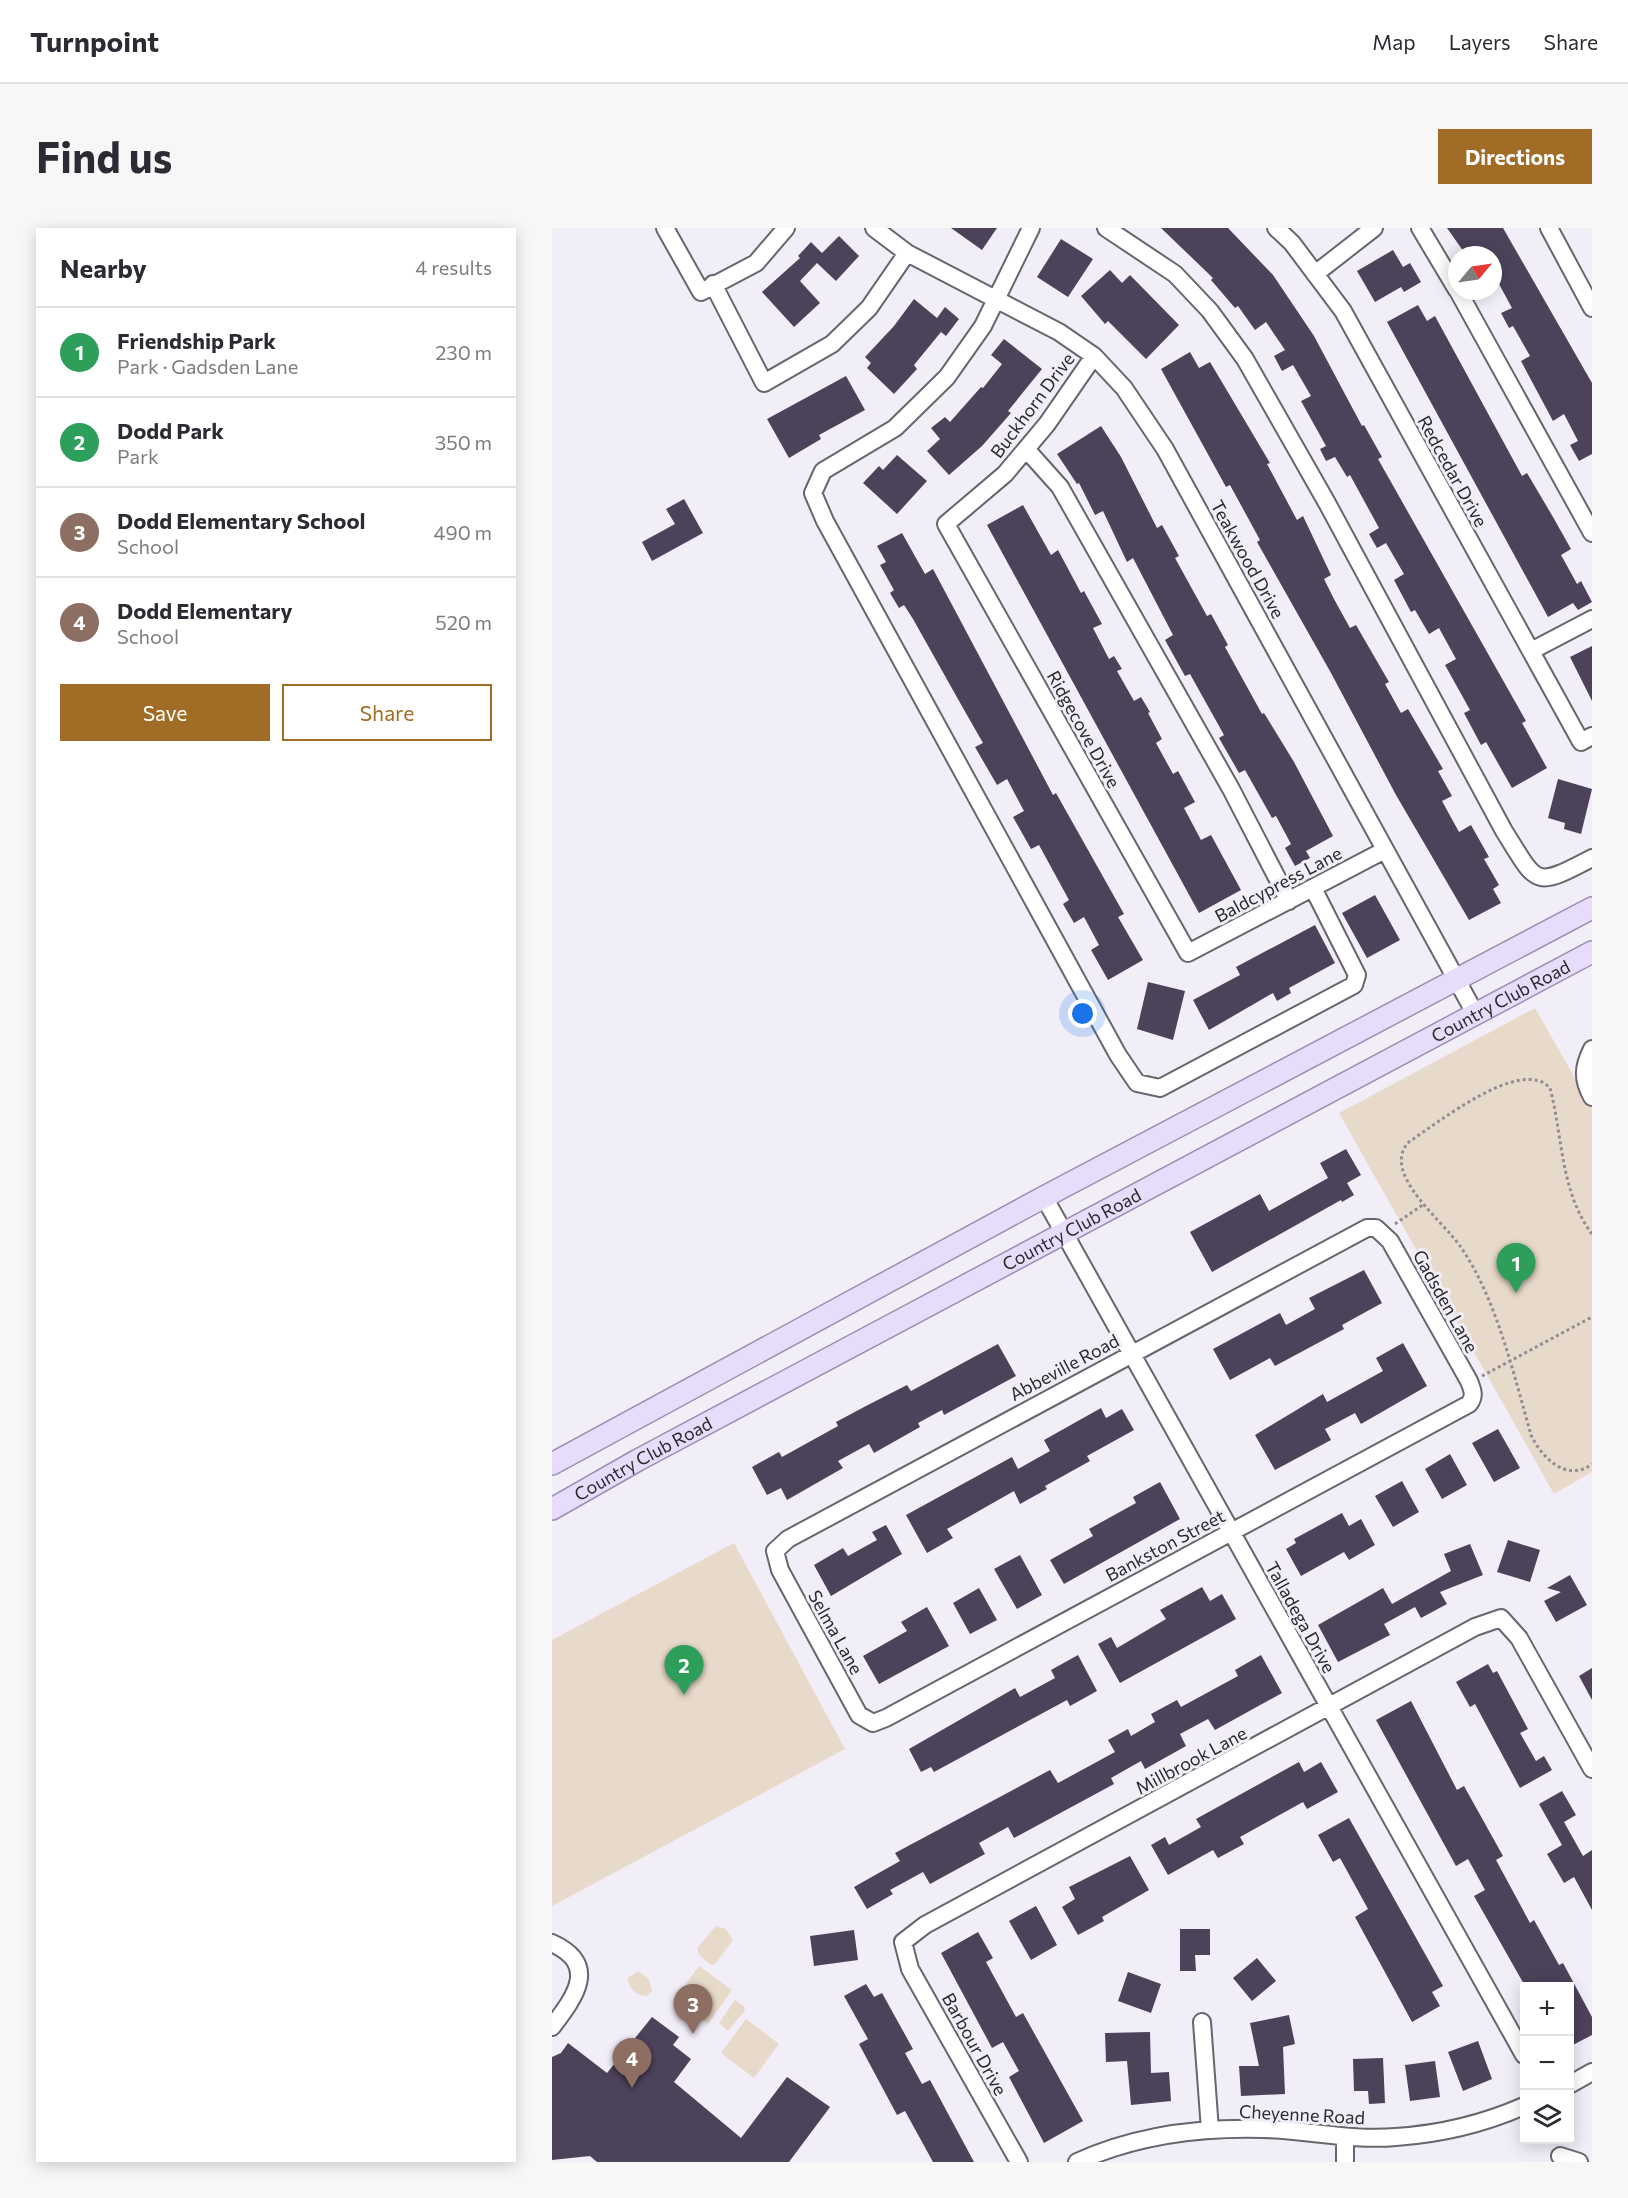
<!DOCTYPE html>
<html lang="en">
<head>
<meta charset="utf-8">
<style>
	body { margin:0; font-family:Commissioner,sans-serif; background:#f7f7f7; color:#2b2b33 }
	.controls { position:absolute; right:18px; bottom:18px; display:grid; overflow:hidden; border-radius:0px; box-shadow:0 3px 15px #0003 }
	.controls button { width:54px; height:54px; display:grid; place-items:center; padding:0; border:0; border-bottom:2px solid #e1e1e2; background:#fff; color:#2b2b33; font:30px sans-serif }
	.compass { position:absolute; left:896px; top:18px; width:54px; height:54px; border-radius:50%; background:#fff; box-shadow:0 3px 15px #0003; rotate:61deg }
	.you { position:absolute; left:531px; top:786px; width:21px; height:21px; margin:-15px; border:4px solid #fff; border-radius:50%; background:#1a73e8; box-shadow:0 0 0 9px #1a73e833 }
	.badge { display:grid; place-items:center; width:39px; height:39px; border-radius:50%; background:#a16c25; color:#fff; font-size:20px; font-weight:700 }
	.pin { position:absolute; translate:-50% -50px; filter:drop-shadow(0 2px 3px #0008) }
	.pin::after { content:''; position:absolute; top:32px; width:21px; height:18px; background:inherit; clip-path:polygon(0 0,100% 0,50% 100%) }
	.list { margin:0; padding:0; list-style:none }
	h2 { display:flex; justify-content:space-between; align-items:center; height:78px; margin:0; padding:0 24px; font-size:26px }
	h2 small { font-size:20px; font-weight:400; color:#7c7c81 }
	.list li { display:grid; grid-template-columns:39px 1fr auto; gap:18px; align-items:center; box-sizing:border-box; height:90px; padding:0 24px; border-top:2px solid #e1e1e2 }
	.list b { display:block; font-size:22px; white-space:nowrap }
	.list p { margin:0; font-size:20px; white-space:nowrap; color:#7c7c81 }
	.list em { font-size:20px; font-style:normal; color:#7c7c81 }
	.actions { display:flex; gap:12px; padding:18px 24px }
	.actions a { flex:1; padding:14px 0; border:2px solid #a16c25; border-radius:0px; text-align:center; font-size:21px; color:#a16c25 }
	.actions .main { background:#a16c25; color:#fff }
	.icon { flex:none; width:33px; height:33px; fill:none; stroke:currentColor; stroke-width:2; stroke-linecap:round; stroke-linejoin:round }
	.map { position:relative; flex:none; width:1040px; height:1934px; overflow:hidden; border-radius:0px }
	header { display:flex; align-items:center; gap:36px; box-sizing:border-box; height:84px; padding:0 30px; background:#fff; border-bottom:2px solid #e1e1e2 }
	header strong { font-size:28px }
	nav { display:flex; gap:33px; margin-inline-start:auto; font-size:21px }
	.intro { display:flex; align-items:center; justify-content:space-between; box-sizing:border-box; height:144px; padding:0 36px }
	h1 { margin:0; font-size:42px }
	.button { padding:15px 27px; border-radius:0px; background:#a16c25; color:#fff; font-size:21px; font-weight:700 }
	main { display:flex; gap:36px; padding:0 36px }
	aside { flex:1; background:#fff; border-radius:0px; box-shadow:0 3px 15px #0003 }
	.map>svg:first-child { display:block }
	.green { fill:#e8dacb }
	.building { fill:#4c425a }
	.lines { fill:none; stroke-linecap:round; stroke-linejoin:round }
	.minor-casing { stroke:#68656d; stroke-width:20 }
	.major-casing { stroke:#9c8eb1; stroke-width:24 }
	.path { stroke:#908d94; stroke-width:3; stroke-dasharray:3 3; stroke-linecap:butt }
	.minor { stroke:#fff; stroke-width:16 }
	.major { stroke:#e8dcfb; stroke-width:21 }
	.labels { text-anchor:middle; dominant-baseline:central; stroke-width:6; stroke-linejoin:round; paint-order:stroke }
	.street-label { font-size:18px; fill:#2a292c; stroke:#f2eef8 }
</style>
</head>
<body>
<header>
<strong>Turnpoint</strong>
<nav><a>Map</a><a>Layers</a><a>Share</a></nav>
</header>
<div class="intro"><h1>Find us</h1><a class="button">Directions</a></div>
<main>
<aside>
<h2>Nearby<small>4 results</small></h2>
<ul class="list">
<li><span class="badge" style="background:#2e9e5b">1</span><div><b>Friendship Park</b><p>Park · Gadsden Lane</p></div><em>230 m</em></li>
<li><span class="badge" style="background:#2e9e5b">2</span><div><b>Dodd Park</b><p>Park</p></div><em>350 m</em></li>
<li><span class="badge" style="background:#8d6e63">3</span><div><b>Dodd Elementary School</b><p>School</p></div><em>490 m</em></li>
<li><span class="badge" style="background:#8d6e63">4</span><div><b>Dodd Elementary</b><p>School</p></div><em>520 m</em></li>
</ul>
<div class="actions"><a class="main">Save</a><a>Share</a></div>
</aside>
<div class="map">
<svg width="1040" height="1934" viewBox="0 0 1040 1934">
	<rect width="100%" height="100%" fill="#f2eef8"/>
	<path class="green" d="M983,780L1040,880V1244L1002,1266L787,885Z
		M182,1315L293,1521L0,1678V1412Z
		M164,1698L174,1701L181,1712L163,1736L159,1737L147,1727L145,1720Z
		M147,1738L180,1762L156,1796L123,1771Z
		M86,1743L97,1751L100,1763L95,1768C85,1768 76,1761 76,1750Z
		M183,1772L193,1779L192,1784L176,1803L167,1795Z
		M194,1791L227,1816L202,1850L169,1825Z"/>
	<path class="building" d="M399,0H445L430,22Z
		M609,0H676L721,47L762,108L810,198L812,197L830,229L826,231L974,493L970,495L995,540L960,560L934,514L929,517L912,485L918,482L893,437L904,431L887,400L877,406L863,382L859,384L842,352L852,346L834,315L825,320L817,306L827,300L798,247L795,249L783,229L774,233L768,221L774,218L749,173L759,168L741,137L730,143L722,128L733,122L714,94L703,102L686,78L683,80L659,52L661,50Z
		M895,0H951L1040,155V226L1027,233L1018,217L1026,213L1012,186L1001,193L969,133L978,128L961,98L957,100L949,85L960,80L941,45V27H914Z
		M287,8L307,28L284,53L265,35L248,53L268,75L242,99L210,64L248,30L246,28L259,14L270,25Z
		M509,11L541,31L516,69L485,49Z
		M841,22L851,39L858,35L869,54L852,64L849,59L823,74L805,43Z
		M558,42L570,55L578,47L627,97L594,131L556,93L553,96L529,68Z
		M362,71L385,90L393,79L407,91L394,108L389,104L362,137L365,141L342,166L315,140L319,135L313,129L342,98Z
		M866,77L875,93L883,88L970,248L975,245L1001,289L1019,321L1009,327L1025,356L1029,353L1040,374L1026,382L1021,375L996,389L835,94Z
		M452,111L490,141L456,183L459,185L430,218L397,247L375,223L388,211L379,200L393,189L398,194L429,159L431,160L450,136L439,127Z
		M638,124L647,140L658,134L718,235L715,236L745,292L751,288L779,347L772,351L782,371L798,400L804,397L837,454L833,456L849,485L856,481L891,541L886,543L900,568L890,573L907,604L919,597L937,629L932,631L947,657L941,661L949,675L917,692L844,567L779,445L705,314L708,312L678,257L674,259L609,141Z
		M294,148L313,182L267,207L269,211L237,230L215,191Z
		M549,198L569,229L605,300L610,297L627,328L623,330L655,388L659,386L676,417L673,419L710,486L712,485L742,534L781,608L754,623L758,630L743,638L733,620L739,616L724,588L720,590L693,542L687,545L667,510L672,507L638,446L633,448L613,412L621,407L581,330L575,334L551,283L543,287L527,255L525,256L505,226Z
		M345,227L375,253L345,286L311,255L327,238L331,242Z
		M132,271L151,305L100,333L90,314L123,296L114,281Z
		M471,277L499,327L506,322L529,365L532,363L550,396L541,400L557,431L562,428L570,441L565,443L582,473L589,469L598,484L596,485L610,511L604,515L621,546L626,543L643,574L632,580L649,612L659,607L689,662L647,685L435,297Z
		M350,305L373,346L381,341L501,567L504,565L572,686L566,689L591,732L556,752L539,722L547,717L532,689L522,695L511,676L517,672L487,617L479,621L461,589L472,583L455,551L445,557L423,519L431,515L411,480L361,391L352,377L347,380L338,365L342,362L328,337L334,334L325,318Z
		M1040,418V473L1018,429Z
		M1006,551L1040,561L1029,606L1012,601L1013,595L996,590Z
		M823,667L848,712L815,730L790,685Z
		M763,697L783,735L737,760L739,765L725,773L721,765L657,802L641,772L688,747L684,739Z
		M596,754L633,763L621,812L585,801Z
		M794,921L809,947L795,955L802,967L790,974L789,972L660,1044L638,1004L708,966L717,983L776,950L768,935Z
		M812,1042L830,1075L790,1097L792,1101L723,1138L718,1130L678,1152L661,1121L728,1085L734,1097L763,1081L757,1070Z
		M851,1115L875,1158L809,1196L803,1185L773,1201L779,1212L723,1242L703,1207L771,1166L775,1174L831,1143L824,1130Z
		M446,1116L464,1148L392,1187L390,1182L366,1195L368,1199L322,1225L317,1216L286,1233L291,1240L235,1272L229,1260L215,1267L200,1239L227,1224L230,1229L286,1198L284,1194L314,1178L355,1157L359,1163Z
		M549,1180L554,1190L570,1181L582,1202L535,1228L538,1233L493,1258L495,1261L468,1276L462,1263L395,1301L401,1310L375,1325L354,1287L460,1229L466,1241L498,1223L492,1212Z
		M946,1201L968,1240L942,1254L920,1215Z
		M898,1226L915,1257L890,1271L873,1241Z
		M850,1253L867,1284L841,1299L823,1268Z
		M608,1254L628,1291L512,1356L498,1332L541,1308L537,1301L584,1275L581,1269Z
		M790,1285L797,1298L809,1291L823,1317L797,1332L792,1324L749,1348L734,1321L744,1315L742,1311Z
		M334,1297L350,1326L279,1368L262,1337L291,1320L296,1328L325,1312L320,1304Z
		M956,1312L988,1322L978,1354L945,1344Z
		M918,1316L931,1347L888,1364L895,1376L869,1390L863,1379L832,1396L838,1407L786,1434L766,1397L831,1360L840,1376L899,1343L892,1326Z
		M468,1327L490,1367L465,1381L442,1341Z
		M1018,1347L1035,1377L1004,1394L992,1373L1009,1364L995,1360Z
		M650,1359L658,1373L670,1366L684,1391L568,1455L546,1416L559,1409L565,1420L614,1391L608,1382Z
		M427,1360L445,1392L418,1406L401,1375Z
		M375,1379L397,1418L327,1456L311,1428L355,1403L349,1394Z
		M526,1427L545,1463L518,1478L515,1472L382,1544L379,1539L369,1544L357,1521L463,1460L468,1469L503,1450L499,1442Z
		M709,1427L730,1465L663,1502L656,1491L628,1506L634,1518L593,1541L589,1533L559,1550L562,1556L462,1610L456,1599L427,1615L433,1626L378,1656L371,1644L338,1662L341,1666L315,1681L302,1659L348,1633L343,1625L498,1542L506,1555L563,1524L556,1512L576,1501L579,1508L603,1494L599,1486L625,1472L629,1479L686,1448L683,1442Z
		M936,1436L941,1445L945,1443L976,1501L968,1505L984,1533L992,1528L1000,1542L968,1560L923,1476L918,1479L904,1454Z
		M1040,1440V1472L1027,1448Z
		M859,1473L905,1562L912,1558L951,1628L944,1632L978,1695L982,1692L1007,1737L1011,1735L1040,1789V1807L1017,1819V1758H973L922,1668L933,1662L916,1631L904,1638L824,1492Z
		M747,1534L752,1544L769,1534L786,1564L755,1581L751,1574L688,1609L692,1616L666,1630L661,1622L616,1647L599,1617L613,1609L617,1617L649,1599L644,1591Z
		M1010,1563L1024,1587L1012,1594L1031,1628L1040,1622V1682L1022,1649L1012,1655L995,1626L1010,1617L987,1576Z
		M797,1590L891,1758L880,1764L888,1778L860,1794L803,1689L816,1681L788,1630L781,1634L766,1607Z
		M578,1628L597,1662L550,1689L552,1693L526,1707L510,1679L523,1671L517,1659Z
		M484,1678L505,1717L479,1732L457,1693Z
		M628,1701H658V1727H643L644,1743H628Z
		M302,1702L306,1732L262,1738L258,1708Z
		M426,1704L441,1730L434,1734L464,1789L471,1785L531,1893L492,1915L457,1849L467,1843L451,1814L440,1820L389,1725Z
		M705,1730L724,1753L700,1773L681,1750Z
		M576,1744L609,1756L599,1785L566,1773Z
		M314,1756L322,1769L330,1765L361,1821L353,1825L370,1856L378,1852L422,1934H381L353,1883L345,1887L307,1816L316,1811L292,1768Z
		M737,1787L743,1816L731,1819L733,1866L689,1868L687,1838H707L698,1795Z
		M100,1789L127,1809L121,1817L139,1831L122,1854L189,1910L235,1849L278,1879L237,1934H45L38,1928L0,1932V1829L9,1825L16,1815L55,1845Z
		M598,1804L599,1845L617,1844L619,1873L579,1877L575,1833L554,1834L553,1805Z
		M926,1813L940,1851L911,1863L896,1824Z
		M831,1830L833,1875L817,1876L816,1863H802L801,1831Z
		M883,1833L888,1869L858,1873L853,1837Z"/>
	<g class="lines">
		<defs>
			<path id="minor" d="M113,0L149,64L204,35L234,0
				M322,0L355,25L507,104L542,128L572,160L613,221L924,787
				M479,0L431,98L395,149L343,200L271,243L261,265L273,293L566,827L585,855L608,860L802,757L805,747L761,660
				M554,0L623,46L658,83L693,131L775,275L952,603C986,657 981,661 1040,630
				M724,0L740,15L791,83L1029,514L1040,508
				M868,0L905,62
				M997,0L1040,80
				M763,46L822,0
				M161,56L212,155L280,116L317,80L355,25
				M906,63L1040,305
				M542,128L495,196L453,246L394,296L636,725L833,622
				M474,221L508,259L679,561L737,673
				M979,423L1040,391
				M1040,821C1031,839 1030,851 1040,869
				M492,969L972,1827
				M815,1000H824L838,1013L917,1153C921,1163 923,1168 917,1176L334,1490L321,1495L307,1487L228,1342L223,1323L236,1311Z
				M0,1715C48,1737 22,1770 0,1799
				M650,1794L658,1902
				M1017,1857L1040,1844
				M1008,1928L1027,1934
				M467,1934L358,1741L351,1714L373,1697L923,1399L949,1390L967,1410L1040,1541
				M525,1934C584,1907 648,1899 712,1901C757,1902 799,1913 844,1909C889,1906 931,1896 972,1878
				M793,1934V1910"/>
			<g id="major">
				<path d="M0,1236L492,969L1040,680"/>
				<path id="s1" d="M0,1281L86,1232L1040,724"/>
			</g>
		</defs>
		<use href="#minor" class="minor-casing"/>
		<use href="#major" class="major-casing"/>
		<path class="path" d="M843,996L872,976
			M1040,1006C1008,963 1011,909 998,860C969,828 886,895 858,913C826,943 891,993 908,1018C944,1069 962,1147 979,1207C990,1230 1015,1255 1040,1236
			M930,1148L1040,1089"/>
		<use href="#minor" class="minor"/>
		<use href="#major" class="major"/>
	</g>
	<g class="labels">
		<g class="street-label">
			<text transform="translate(480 177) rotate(-53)">Buckhorn Drive</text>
			<text transform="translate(901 243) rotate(61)">Redcedar Drive</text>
			<text transform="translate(696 331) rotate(61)">Teakwood Drive</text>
			<text transform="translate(532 501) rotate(61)">Ridgecove Drive</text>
			<text transform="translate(726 656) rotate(-28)">Baldcypress Lane</text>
			<text stroke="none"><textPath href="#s1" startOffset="1076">Country Club Road</textPath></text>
			<text stroke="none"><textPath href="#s1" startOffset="590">Country Club Road</textPath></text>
			<text transform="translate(894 1073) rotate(61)">Gadsden Lane</text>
			<text transform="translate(512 1139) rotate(-28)">Abbeville Road</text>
			<text stroke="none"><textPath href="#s1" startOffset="104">Country Club Road</textPath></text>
			<text transform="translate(613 1317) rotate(-28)">Bankston Street</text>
			<text transform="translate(749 1389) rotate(61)">Talladega Drive</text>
			<text transform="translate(284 1404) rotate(61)">Selma Lane</text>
			<text transform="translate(639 1532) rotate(-28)">Millbrook Lane</text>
			<text transform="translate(423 1816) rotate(61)">Barbour Drive</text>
			<text transform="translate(750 1886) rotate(3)">Cheyenne Road</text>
		</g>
	</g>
</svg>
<div class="controls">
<button>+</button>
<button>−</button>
<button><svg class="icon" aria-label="layers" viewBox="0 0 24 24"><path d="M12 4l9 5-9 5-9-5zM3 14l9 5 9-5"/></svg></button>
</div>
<svg class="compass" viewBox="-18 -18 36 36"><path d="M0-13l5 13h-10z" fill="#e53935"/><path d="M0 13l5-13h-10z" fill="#7c7c81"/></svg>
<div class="you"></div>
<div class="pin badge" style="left:964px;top:1065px;background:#2e9e5b">1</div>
<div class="pin badge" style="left:132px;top:1467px;background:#2e9e5b">2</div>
<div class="pin badge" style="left:141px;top:1806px;background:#8d6e63">3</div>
<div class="pin badge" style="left:80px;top:1860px;background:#8d6e63">4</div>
</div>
</main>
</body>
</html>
